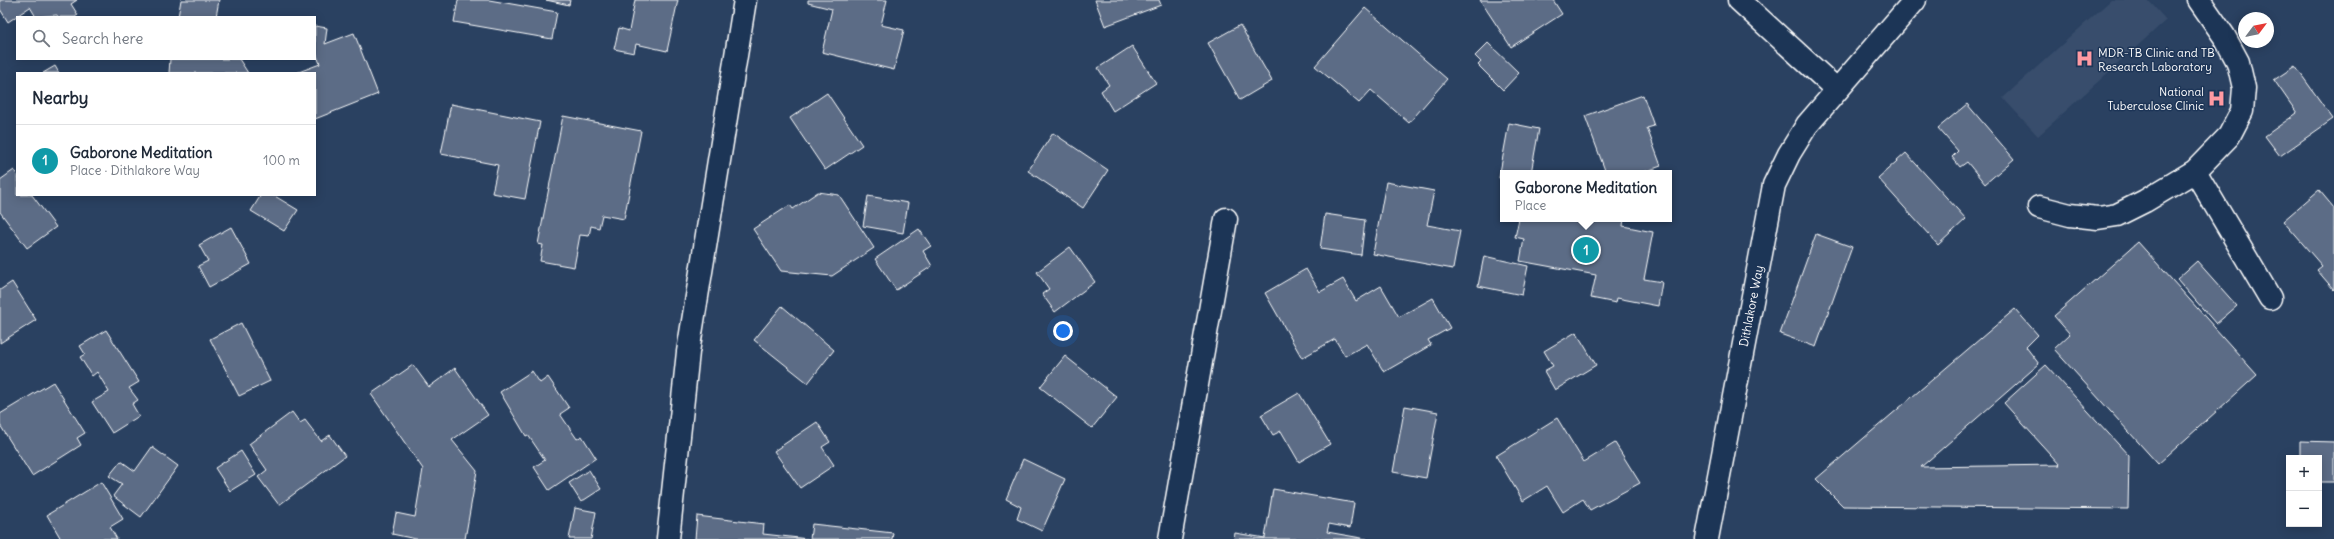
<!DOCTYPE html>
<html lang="en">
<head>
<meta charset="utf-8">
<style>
	body { margin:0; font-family:Delius,sans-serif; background:#f6f6f7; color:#1f2937 }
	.controls { position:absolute; right:12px; bottom:12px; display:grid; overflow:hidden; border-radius:0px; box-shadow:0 2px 10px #0003 }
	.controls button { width:36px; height:36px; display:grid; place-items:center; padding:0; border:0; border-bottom:1px solid #e0e1e3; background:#fff; color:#1f2937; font:20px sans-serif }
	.compass { position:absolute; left:2238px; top:12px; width:36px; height:36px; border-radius:50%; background:#fff; box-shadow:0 2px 10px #0003; rotate:58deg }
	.you { position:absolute; left:1063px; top:331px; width:14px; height:14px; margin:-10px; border:3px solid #fff; border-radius:50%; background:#1a73e8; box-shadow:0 0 0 6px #1a73e833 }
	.badge { display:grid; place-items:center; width:26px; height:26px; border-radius:50%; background:#845c67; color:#fff; font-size:13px; font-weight:700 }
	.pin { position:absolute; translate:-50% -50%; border:2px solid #fff; box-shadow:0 1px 4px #0006 }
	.popup { position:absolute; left:1500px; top:170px; width:172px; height:52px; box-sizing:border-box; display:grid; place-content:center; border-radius:0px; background:#fff; filter:drop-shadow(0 1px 3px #0005); font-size:13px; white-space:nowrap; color:#747a83 }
	.popup b { font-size:15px; color:#1f2937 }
	.popup::after { content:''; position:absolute; left:50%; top:100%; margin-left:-8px; border:8px solid transparent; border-top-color:#fff }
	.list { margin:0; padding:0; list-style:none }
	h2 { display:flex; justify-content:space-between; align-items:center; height:52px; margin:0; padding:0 16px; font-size:17px }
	h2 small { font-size:13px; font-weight:400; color:#747a83 }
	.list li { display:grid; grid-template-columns:26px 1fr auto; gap:12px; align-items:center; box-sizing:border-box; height:72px; padding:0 16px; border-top:1px solid #e0e1e3 }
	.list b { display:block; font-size:15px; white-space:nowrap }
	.list p { margin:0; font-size:13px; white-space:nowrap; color:#747a83 }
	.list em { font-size:13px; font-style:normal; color:#747a83 }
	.icon { flex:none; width:22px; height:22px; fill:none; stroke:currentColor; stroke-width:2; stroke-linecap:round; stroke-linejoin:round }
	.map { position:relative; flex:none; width:2334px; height:539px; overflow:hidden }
	.search { position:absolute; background:#fff; box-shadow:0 2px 10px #0003; left:16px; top:16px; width:300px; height:44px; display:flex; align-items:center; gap:10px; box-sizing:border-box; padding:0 14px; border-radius:0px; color:#747a83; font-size:15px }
	.panel { position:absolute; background:#fff; box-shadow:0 2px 10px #0003; left:16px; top:72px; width:300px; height:124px; border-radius:0px }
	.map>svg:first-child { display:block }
	.built { fill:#394e6c }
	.building { fill:#5b6c86; stroke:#fff }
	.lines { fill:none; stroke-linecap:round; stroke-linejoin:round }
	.minor-casing { stroke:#fff; stroke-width:25 }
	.minor { stroke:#1d3557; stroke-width:22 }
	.labels { text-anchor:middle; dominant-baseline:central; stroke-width:3; stroke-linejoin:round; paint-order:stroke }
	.poi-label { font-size:12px; fill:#fff; stroke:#1d3557; text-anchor:start }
	.street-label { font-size:12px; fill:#fff; stroke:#1d3557 }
</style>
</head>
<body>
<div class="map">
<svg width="2334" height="539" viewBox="0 0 2334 539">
	<rect width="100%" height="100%" fill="#2a4161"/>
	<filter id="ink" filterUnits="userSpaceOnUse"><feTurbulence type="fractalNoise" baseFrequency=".025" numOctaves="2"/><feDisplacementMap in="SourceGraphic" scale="8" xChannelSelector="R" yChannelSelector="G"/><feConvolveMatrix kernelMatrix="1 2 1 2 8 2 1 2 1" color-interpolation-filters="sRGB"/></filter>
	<g filter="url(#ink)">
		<path class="built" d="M2111,0H2148L2166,20L2038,136L2003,98Z"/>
		<path class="building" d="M0,0H77L71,4L78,15L75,17H58L57,15L36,17L30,7L8,22L0,9Z
			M181,0H219L216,17H178Z
			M458,0H489L557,12L552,39L454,22Z
			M546,0H570L569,5Z
			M635,0H678L667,51L636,44L634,53L614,49L619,28L629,31Z
			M808,0H887L881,25L904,30L894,70L822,52L832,9L808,3Z
			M1095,0H1159L1161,5L1105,26Z
			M1480,0H1553L1562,14L1511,47Z
			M1365,8L1447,79L1409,123L1371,90L1359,103L1315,66Z
			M1240,25L1272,81L1240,100L1208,43Z
			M315,26L327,28L325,44L354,33L378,94L315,119V73H296L320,64L315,50Z
			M1488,43L1519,73L1503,90L1478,65L1481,62L1475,56Z
			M1132,46L1156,83L1113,111L1101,91L1109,85L1098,68Z
			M170,59H239L248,73H169Z
			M55,66L59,73H43Z
			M2295,66L2333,119L2280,156L2265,136L2297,113L2274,80Z
			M827,93L862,145L825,170L790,118Z
			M1643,95L1654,126L1647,128L1661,166L1641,173H1606L1585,116Z
			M451,104L540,122L525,199L492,193L498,165L441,154Z
			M1967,104L2014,159L1985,184L1967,162L1960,167L1952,157L1958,151L1938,128Z
			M563,116L641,131L624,219L602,215L599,228L591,226L589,236L580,235L574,267L540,261L543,245L538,244Z
			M1509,123L1539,129L1531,173H1503V179L1499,178Z
			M1053,133L1108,170L1083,208L1028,171Z
			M1906,153L1966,219L1938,245L1878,178Z
			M14,170L17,175V195H32L56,227L27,248L0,212V180Z
			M1386,182L1434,191L1427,225L1460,231L1453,269L1373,254Z
			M2319,190L2334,208V290L2317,270L2322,266L2283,221Z
			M818,192L839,195L874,248L832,276L781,271L753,229L790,205L793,209Z
			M261,195H273L298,210L284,231L251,211Z
			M868,196L908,203L903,233L863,226Z
			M1325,214L1365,220L1361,255L1320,249Z
			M1519,219H1624L1623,226L1653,232L1644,279L1662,282L1658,306L1617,298L1616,303L1591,298L1596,275L1520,261L1524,239L1515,237Z
			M231,227L251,264L209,287L198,266L208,261L199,245Z
			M919,229L931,246L923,251L932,266L896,290L875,259Z
			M1816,234L1852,247L1816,347L1780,334Z
			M2138,242L2257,375L2158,464L2054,349L2070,334L2054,316Z
			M1070,247L1095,282L1055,312L1042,294L1049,289L1037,272Z
			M1484,256L1528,266L1522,295L1478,286Z
			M2197,261L2237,306L2216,324L2177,279Z
			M1306,269L1320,292L1343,279L1356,301L1381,286L1399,317L1433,298L1450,328L1428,340L1431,345L1384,372L1367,344L1345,356L1335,339L1302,358L1265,293Z
			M12,282L36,320L0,343V290Z
			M782,306L834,350L808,383L754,340Z
			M2015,309L2038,335L2026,347L2039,364L1921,467L2060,465L2004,403L2046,365L2129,456L2128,509L1843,506L1816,479Z
			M241,323L270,381L239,396L210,339Z
			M106,330L139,382L129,388L138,400L132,404L139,416L112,433L92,402L109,392L97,372L92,376L80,357L85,354L80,346Z
			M1576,332L1596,365L1555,390L1544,371L1553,366L1544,351Z
			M1065,356L1117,397L1092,428L1040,387Z
			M413,365L429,387L455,368L488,415L452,440L477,471L465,539H416L392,534L396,513L415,517L423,469L371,394Z
			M532,371L540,383L548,377L569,408L560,414L577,439L582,436L596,458L549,490L534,467L545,460L528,435L526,436L500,392Z
			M53,382L85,433L77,438L81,445L32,476L0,425V414Z
			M1299,393L1330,444L1299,462L1281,431L1273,435L1261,415Z
			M1405,406L1438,412L1426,478L1393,472Z
			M292,412L300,423L305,420L321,441L330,435L345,456L279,505L258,477L267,470L249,444Z
			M1557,418L1584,462L1615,443L1640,483L1590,510L1583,499L1563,512L1547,486L1523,501L1496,456Z
			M817,422L830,442L822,447L834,465L800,488L774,451Z
			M2300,441L2334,442V482H2319V458H2300Z
			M152,447L178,466L141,517L113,496L122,484L109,476L121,461L135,471Z
			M241,451L256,475L230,491L215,468Z
			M1023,459L1065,479L1042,531L1017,519L1021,507L1006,499Z
			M589,470L601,489L581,502L569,483Z
			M101,482L123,519L110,527L117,539H61L47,515Z
			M1273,489L1354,503L1350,528L1329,524L1327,532L1367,539H1234L1235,533L1265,538Z
			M575,508L596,512L591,539H569Z
			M697,516L764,524L763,534L808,539H695Z
			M812,524L893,533L892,539H810Z"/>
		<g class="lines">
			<defs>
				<path id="minor" d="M1739,0L1836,89
					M2195,171L2270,298
					M2039,207L2070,215L2098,218L2117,215L2145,201L2195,171L2229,136L2242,111L2244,88L2238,62L2224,36L2199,0
					M668,539L688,352L745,0
					M1170,539L1226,219
					M1707,539L1774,185L1789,154L1807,125L1915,0"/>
			</defs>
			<use href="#minor" class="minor-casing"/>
			<use href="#minor" class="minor"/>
		</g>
	</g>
	<defs>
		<symbol id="hospital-bare" viewBox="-9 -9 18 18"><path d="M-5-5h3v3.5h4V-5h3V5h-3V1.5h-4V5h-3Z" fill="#ff9aa2" stroke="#1d3557" stroke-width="2.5" paint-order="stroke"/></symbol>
	</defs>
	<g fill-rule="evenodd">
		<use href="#hospital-bare" x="2072" y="46" width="25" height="25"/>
		<use href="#hospital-bare" x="2204" y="86" width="25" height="25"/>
	</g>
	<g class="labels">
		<g class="poi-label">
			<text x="2098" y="52">MDR-TB Clinic and TB<tspan x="2098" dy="14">Research Laboratory</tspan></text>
			<text x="2204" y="91" text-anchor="end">National<tspan x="2204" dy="14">Tuberculose Clinic</tspan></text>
		</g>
		<g class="street-label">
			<text transform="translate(1751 306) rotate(-79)">Dithlakore Way</text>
		</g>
	</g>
</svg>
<div class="controls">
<button>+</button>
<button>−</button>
</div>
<svg class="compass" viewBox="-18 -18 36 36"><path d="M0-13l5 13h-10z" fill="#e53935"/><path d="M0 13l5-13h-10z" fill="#747a83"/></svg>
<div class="you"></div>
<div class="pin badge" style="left:1586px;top:250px;background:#0f9aa8">1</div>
<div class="popup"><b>Gaborone Meditation</b>Place</div>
<div class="search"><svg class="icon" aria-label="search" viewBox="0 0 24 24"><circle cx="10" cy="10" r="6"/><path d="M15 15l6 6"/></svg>Search here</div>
<section class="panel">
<h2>Nearby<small></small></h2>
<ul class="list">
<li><span class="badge" style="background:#0f9aa8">1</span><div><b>Gaborone Meditation</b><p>Place · Dithlakore Way</p></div><em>100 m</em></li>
</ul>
</section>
</div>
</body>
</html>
